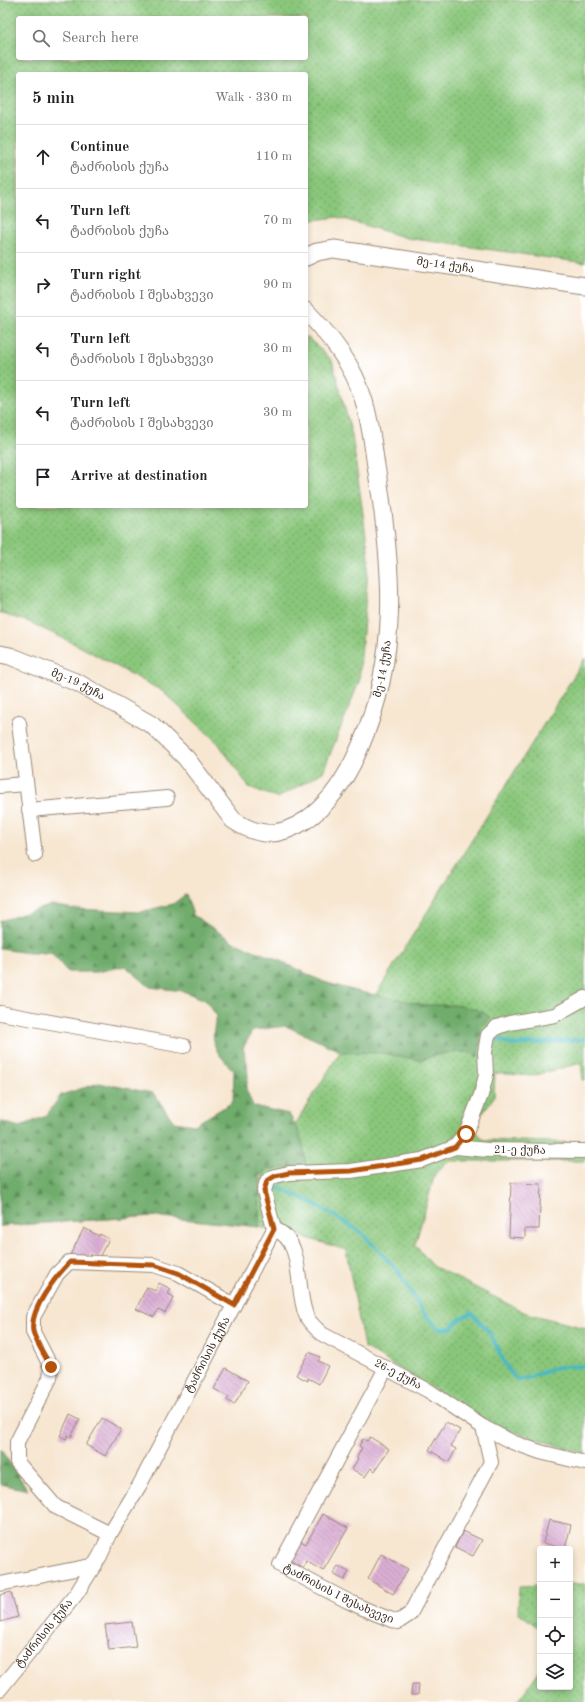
<!DOCTYPE html>
<html lang="en">
<head>
<meta charset="utf-8">
<style>
	body { margin:0; font-family:"Old Standard TT","Noto Serif Georgian",serif; background:#f6f6f6; color:#202124 }
	.controls { position:absolute; right:12px; bottom:12px; display:grid; overflow:hidden; border-radius:4px; box-shadow:0 2px 6px #0003 }
	.controls button { width:36px; height:36px; display:grid; place-items:center; padding:0; border:0; border-bottom:1px solid #e0e0e0; background:#fff; color:#202124; font:20px sans-serif }
	.stop { position:absolute; width:12px; height:12px; margin:-9px; border:3px solid #b45309; border-radius:50%; background:#fff }
	.stop.end { background:#b45309; border-color:#fff; box-shadow:0 1px 4px #0008 }
	.list { margin:0; padding:0; list-style:none }
	h2 { display:flex; justify-content:space-between; align-items:center; height:52px; margin:0; padding:0 16px; font-size:17px }
	h2 small { font-size:13px; font-weight:400; color:#757577 }
	.list li { display:grid; grid-template-columns:26px 1fr auto; gap:12px; align-items:center; box-sizing:border-box; height:64px; padding:0 16px; border-top:1px solid #e0e0e0 }
	.list b { display:block; font-size:15px; white-space:nowrap }
	.list p { margin:0; font-size:13px; white-space:nowrap; color:#757577 }
	.list em { font-size:13px; font-style:normal; color:#757577 }
	.icon { flex:none; width:22px; height:22px; fill:none; stroke:currentColor; stroke-width:2; stroke-linecap:round; stroke-linejoin:round }
	.map { position:relative; flex:none; width:585px; height:1702px; overflow:hidden }
	.search { position:absolute; background:#fff; box-shadow:0 2px 6px #0003; left:16px; top:16px; width:292px; height:44px; display:flex; align-items:center; gap:10px; box-sizing:border-box; padding:0 14px; border-radius:4px; color:#757577; font-size:15px }
	.panel { position:absolute; background:#fff; box-shadow:0 2px 6px #0003; left:16px; top:72px; width:292px; height:436px; border-radius:4px }
	.map>svg:first-child { display:block }
	.grass { fill:url(#grass-dots); stroke:#62784d; fill-rule:evenodd }
	.forest { fill:url(#forest-firs); stroke:#556b45 }
	.lines { fill:none; stroke-linecap:round; stroke-linejoin:round }
	.stream { stroke:#48b8c0; stroke-width:4 }
	.building { fill:url(#building-back-hatch) }
	.minor-casing { stroke:#987; stroke-width:16 }
	.tertiary-casing { stroke:#987; stroke-width:19 }
	.minor { stroke:#fff; stroke-width:14 }
	.tertiary { stroke:#fff; stroke-width:17 }
	.route { stroke:#b45309; stroke-width:5 }
	.labels { text-anchor:middle; dominant-baseline:central; stroke-width:3.5; stroke-linejoin:round; paint-order:stroke }
	.street-label { font-size:11px; fill:#3b2a1e; stroke:#fff }
</style>
</head>
<body>
<div class="map">
<svg width="585" height="1702" viewBox="0 0 585 1702">
	<defs>
		<pattern id="grass-dots" width="8" height="8" patternUnits="userSpaceOnUse"><rect width="8" height="8" fill="#8ac77c"/><path d="M2 2h.1M6 6h.1" fill="none" stroke="#72a265" stroke-width="1.8" stroke-linecap="round"/></pattern>
		<pattern id="forest-firs" width="22" height="20" patternUnits="userSpaceOnUse"><rect width="22" height="20" fill="#6fac6c"/><path d="M5 1l3.5 6h-7zM16 11l3.5 6h-7z" fill="#5c8c58"/></pattern>
		<pattern id="building-back-hatch" width="6" height="6" patternUnits="userSpaceOnUse"><rect width="6" height="6" fill="#dcafd5"/><path d="M-1 5l2 2M0 0l6 6M5-1l2 2" fill="none" stroke="#b48fac"/></pattern>
	</defs>
	<rect width="100%" height="100%" fill="#fff"/>
	<filter id="ink" filterUnits="userSpaceOnUse"><feTurbulence type="fractalNoise" baseFrequency=".025" numOctaves="2"/><feDisplacementMap in="SourceGraphic" scale="8" xChannelSelector="R" yChannelSelector="G"/><feConvolveMatrix kernelMatrix="1 2 1 2 8 2 1 2 1" color-interpolation-filters="sRGB"/></filter>
	<filter id="wash" filterUnits="userSpaceOnUse"><feTurbulence type="fractalNoise" baseFrequency=".012" numOctaves="4" result="noise"/><feDisplacementMap in="SourceGraphic" scale="16" xChannelSelector="R" yChannelSelector="G"/><feGaussianBlur stdDeviation="0.9" result="paint"/><feColorMatrix in="noise" values="0 0 0 0 0 0 0 0 0 0 0 0 0 0 0 0 0 1.4 0 .05"/><feComposite in="paint" operator="in"/></filter>
	<g filter="url(#wash)">
		<rect width="100%" height="100%" fill="#f7e6d0"/>
		<path class="grass" d="M0,0H585V263L407,238L337,217L306,221V74H18V506H306V336L332,360L352,435L369,557L359,682L323,772L278,798L249,787L218,743L162,691L77,645L29,622L0,613ZM18,18H306V58H18Z
			M585,658V1080H583L581,1063L532,1076L495,1073L494,1097L478,1119L476,1131L484,1140L585,1143V1161H448L435,1174L415,1245L433,1266L526,1313L585,1328V1454L495,1426L364,1347L346,1250L294,1234L248,1225L153,1216L0,1226L258,1184Z
			M570,1584H585V1702H517L540,1670V1687H570Z
			M540,1585V1629L518,1612L519,1586Z"/>
		<path class="forest" d="M186,894L193,915L235,943L276,959L324,982L356,991L425,1005H454L477,1009L490,1017L481,1027L478,1057L469,1052L444,1053L419,1060L381,1053L342,1052L286,1026L253,1030L243,1048L247,1063L248,1077L246,1089L253,1106L289,1114C299,1131 306,1146 305,1166L267,1169L260,1176L259,1227L153,1216L0,1226V1121L19,1127L46,1116L61,1095L99,1083L153,1093L174,1122L194,1125L233,1102L234,1071C214,1050 209,1044 217,1016L205,1000L183,991L150,987L125,966L97,972H68L51,953H29L0,949V921L52,905L74,909L140,912L173,904Z
			M0,1449L1,1450L28,1490L0,1484Z"/>
		<g class="lines">
			<path class="stream" d="M494,1038L513,1045L585,1039
				M274,1186L313,1203L362,1233L397,1270L425,1315L440,1329L451,1328L461,1318L472,1313L490,1333L506,1366L517,1380L531,1377L558,1367L585,1366"/>
		</g>
		<g id="blocks">
			<path class="building" d="M511,1183L541,1184L539,1229H525V1238L509,1237Z
				M84,1228L99,1236L100,1234L109,1239L98,1259L90,1254L87,1260L69,1257Z
				M159,1283L171,1289L168,1294L174,1297L165,1313L158,1310L154,1317L136,1309L147,1287L155,1291Z
				M309,1352L320,1357L318,1361L328,1366L319,1384L308,1378V1381L296,1375Z
				M226,1368L248,1381L234,1405L227,1400L229,1397L214,1389Z
				M70,1414L80,1419L71,1437L68,1435L66,1439L60,1436Z
				M102,1418L121,1429L105,1456L86,1445Z
				M446,1422L460,1430L451,1446L456,1449L449,1462L429,1450Z
				M370,1437L389,1449L375,1471L371,1468L365,1477L352,1469L358,1459L357,1457L362,1448L359,1446L363,1439L367,1441Z
				M323,1514L348,1528L323,1571L306,1561L303,1568L290,1560L301,1541L306,1544Z
				M549,1520L571,1525L565,1549L543,1543Z
				M463,1531L482,1540L473,1556L455,1547Z
				M381,1554L408,1569L393,1594L368,1579Z
				M338,1566L349,1572L344,1580L333,1574Z
				M11,1592L18,1617L0,1622V1595Z
				M132,1622L136,1647L109,1650L105,1625Z
				M412,1684H419L418,1695H411Z"/>
		</g>
	</g>
	<g filter="url(#ink)">
		<use href="#blocks" fill-opacity="0" stroke="#987" stroke-width="1"/>
		<g class="lines">
			<defs>
				<g id="minor">
					<path d="M19,723L35,855"/>
					<path d="M0,786L26,784"/>
					<path d="M29,810L167,798"/>
					<path d="M0,1013L184,1046"/>
					<path id="s1" d="M455,1147L488,1150L585,1151"/>
					<path id="s2" d="M274,1229C305,1240 295,1289 306,1315C309,1323 316,1328 322,1334L429,1391L483,1427L512,1442L540,1452L585,1463"/>
					<path id="s3" d="M386,1368L280,1565C318,1585 356,1608 398,1622L410,1614L491,1462L483,1427"/>
					<path d="M110,1534L56,1507L17,1462V1442L50,1378L51,1367L33,1332V1317L57,1274L69,1262L154,1265L178,1273L234,1305"/>
					<path d="M0,1584L95,1565"/>
					<path id="s4" d="M0,1689L77,1593L100,1556L110,1534L139,1486L190,1389L274,1229L264,1191L267,1181L275,1176L289,1173L351,1171L422,1160L455,1147L466,1133L481,1095L486,1075L485,1052L488,1035L497,1027L510,1023L555,1015L585,998"/>
				</g>
				<g id="tertiary">
					<path id="s5" d="M306,257L317,252L334,249L585,286"/>
					<path id="s6" d="M0,654L10,656L78,683L152,725L186,758L233,820C259,838 280,837 306,820C332,802 348,775 360,747C400,655 393,569 377,472C373,448 371,422 363,398C353,364 330,336 306,311"/>
				</g>
			</defs>
			<use href="#minor" class="minor-casing"/>
			<use href="#tertiary" class="tertiary-casing"/>
			<use href="#minor" class="minor"/>
			<use href="#tertiary" class="tertiary"/>
		</g>
	</g>
	<g class="lines" filter="url(#ink)">
		<path class="route" d="M51,1367C46,1357 35,1341 33,1331C29,1310 56,1276 70,1262L154,1265L178,1273L234,1305L274,1229L264,1191L267,1181L275,1176L289,1173L351,1171L422,1160L455,1147L466,1134"/>
	</g>
	<g class="labels">
		<g class="street-label">
			<text stroke="none"><textPath href="#s5" startOffset="142">მე-14 ქუჩა</textPath></text>
			<text stroke="none"><textPath href="#s6" startOffset="546">მე-14 ქუჩა</textPath></text>
			<text stroke="none"><textPath href="#s6" startOffset="84">მე-19 ქუჩა</textPath></text>
			<text stroke="none"><textPath href="#s1" startOffset="65">21-ე ქუჩა</textPath></text>
			<text stroke="none"><textPath href="#s4" startOffset="395">ტაძრისის ქუჩა</textPath></text>
			<text stroke="none"><textPath href="#s2" startOffset="207">26-ე ქუჩა</textPath></text>
			<text stroke="none"><textPath href="#s3" startOffset="289">ტაძრისის I შესახვევი</textPath></text>
			<text stroke="none"><textPath href="#s4" startOffset="71">ტაძრისის ქუჩა</textPath></text>
		</g>
	</g>
</svg>
<div class="controls">
<button>+</button>
<button>−</button>
<button><svg class="icon" aria-label="locate" viewBox="0 0 24 24"><circle cx="12" cy="12" r="6"/><path d="M12 2v4M12 18v4M2 12h4M18 12h4"/></svg></button>
<button><svg class="icon" aria-label="layers" viewBox="0 0 24 24"><path d="M12 4l9 5-9 5-9-5zM3 14l9 5 9-5"/></svg></button>
</div>
<div class="stop" style="left:466px;top:1134px"></div>
<div class="stop end" style="left:51px;top:1367px"></div>
<div class="search"><svg class="icon" aria-label="search" viewBox="0 0 24 24"><circle cx="10" cy="10" r="6"/><path d="M15 15l6 6"/></svg>Search here</div>
<section class="panel">
<h2>5 min<small>Walk · 330 m</small></h2>
<ul class="list">
<li><svg class="icon" aria-label="ahead" viewBox="0 0 24 24"><path d="M12 20V5M6 11l6-6 6 6"/></svg><div><b>Continue</b><p>ტაძრისის ქუჩა</p></div><em>110 m</em></li>
<li><svg class="icon" aria-label="left" viewBox="0 0 24 24"><path d="M17 20v-9H6M10 6l-5 5 5 5"/></svg><div><b>Turn left</b><p>ტაძრისის ქუჩა</p></div><em>70 m</em></li>
<li><svg class="icon" aria-label="right" viewBox="0 0 24 24"><path d="M7 20v-9h11M14 6l5 5-5 5"/></svg><div><b>Turn right</b><p>ტაძრისის I შესახვევი</p></div><em>90 m</em></li>
<li><svg class="icon" aria-label="left" viewBox="0 0 24 24"><path d="M17 20v-9H6M10 6l-5 5 5 5"/></svg><div><b>Turn left</b><p>ტაძრისის I შესახვევი</p></div><em>30 m</em></li>
<li><svg class="icon" aria-label="left" viewBox="0 0 24 24"><path d="M17 20v-9H6M10 6l-5 5 5 5"/></svg><div><b>Turn left</b><p>ტაძრისის I შესახვევი</p></div><em>30 m</em></li>
<li><svg class="icon" aria-label="arrive" viewBox="0 0 24 24"><path d="M6 21V4h12l-3 4 3 4H6"/></svg><div><b>Arrive at destination</b></div></li>
</ul>
</section>
</div>
</body>
</html>
